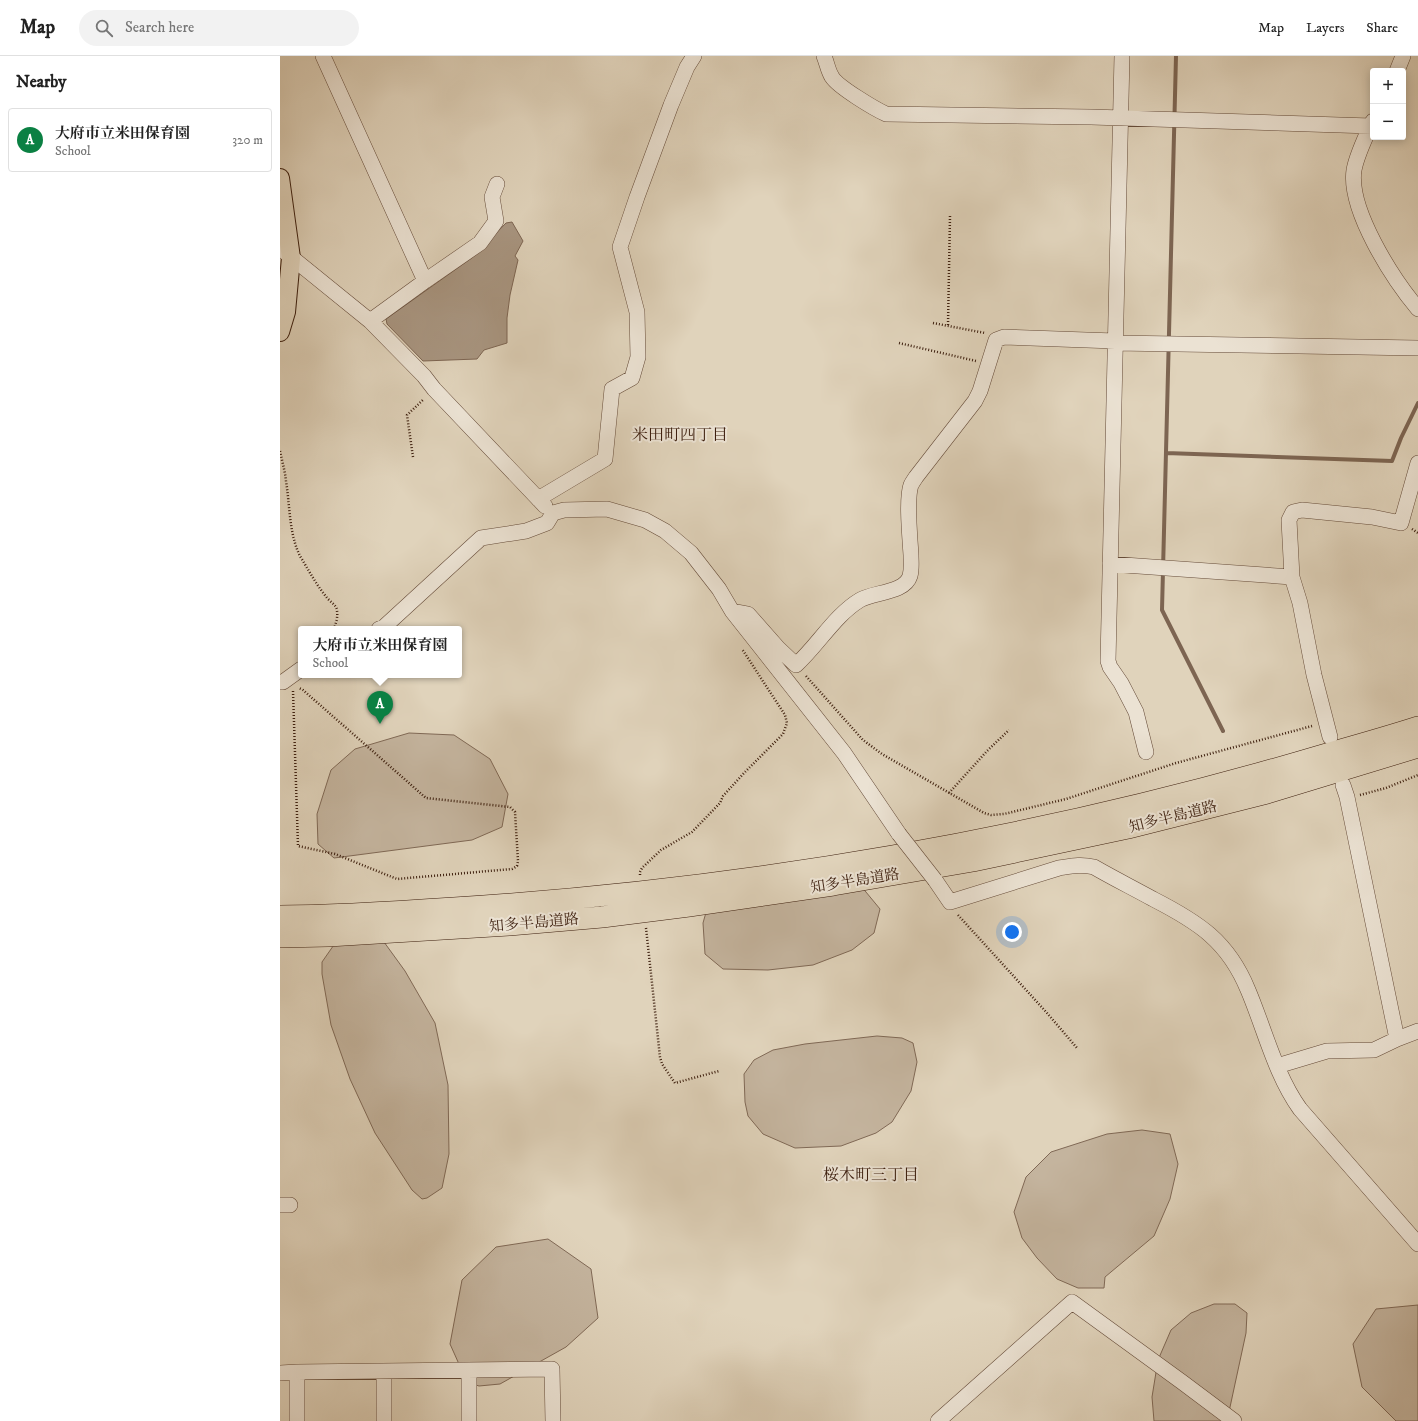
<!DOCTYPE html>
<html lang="en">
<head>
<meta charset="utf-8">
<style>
	body { margin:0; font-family:"IM FELL DW Pica","Noto Serif JP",serif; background:#f2f2f2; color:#222 }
	.controls { position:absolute; right:12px; top:12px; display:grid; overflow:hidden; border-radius:4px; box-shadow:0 2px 10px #0003 }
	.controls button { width:36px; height:36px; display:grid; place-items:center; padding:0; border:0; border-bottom:1px solid #e0e0e0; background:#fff; color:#222; font:20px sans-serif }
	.you { position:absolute; left:732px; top:876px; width:14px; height:14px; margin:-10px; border:3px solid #fff; border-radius:50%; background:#1a73e8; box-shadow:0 0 0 6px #1a73e833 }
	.badge { display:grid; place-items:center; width:26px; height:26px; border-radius:50%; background:#0b8043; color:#fff; font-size:13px; font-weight:700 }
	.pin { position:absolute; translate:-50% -33px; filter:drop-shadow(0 1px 2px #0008) }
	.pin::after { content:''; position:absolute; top:21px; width:14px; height:12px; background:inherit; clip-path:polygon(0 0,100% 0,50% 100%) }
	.popup { position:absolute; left:18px; top:570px; width:164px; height:52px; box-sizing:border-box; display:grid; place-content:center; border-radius:4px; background:#fff; filter:drop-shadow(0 1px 3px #0005); font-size:13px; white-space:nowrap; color:#767676 }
	.popup b { font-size:15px; color:#222 }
	.popup::after { content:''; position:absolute; left:50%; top:100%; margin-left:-8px; border:8px solid transparent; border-top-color:#fff }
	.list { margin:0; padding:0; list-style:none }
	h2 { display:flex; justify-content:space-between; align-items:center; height:52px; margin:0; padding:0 16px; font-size:17px }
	h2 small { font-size:13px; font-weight:400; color:#767676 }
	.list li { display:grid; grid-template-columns:26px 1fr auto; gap:12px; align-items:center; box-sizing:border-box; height:64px; margin:0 8px 8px; padding:0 8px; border:1px solid #e0e0e0; border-radius:4px }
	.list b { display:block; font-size:15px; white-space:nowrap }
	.list p { margin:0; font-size:13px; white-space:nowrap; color:#767676 }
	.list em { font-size:13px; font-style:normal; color:#767676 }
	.icon { flex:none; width:22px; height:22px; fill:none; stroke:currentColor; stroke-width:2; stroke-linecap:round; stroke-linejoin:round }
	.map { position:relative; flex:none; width:1138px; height:1365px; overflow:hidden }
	header { display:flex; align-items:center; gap:24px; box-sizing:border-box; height:56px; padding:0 20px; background:#fff; border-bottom:1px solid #e0e0e0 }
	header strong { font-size:19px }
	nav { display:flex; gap:22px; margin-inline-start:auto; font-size:14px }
	.search { width:280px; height:36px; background:#f2f2f2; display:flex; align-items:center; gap:10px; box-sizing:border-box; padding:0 14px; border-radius:22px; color:#767676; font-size:15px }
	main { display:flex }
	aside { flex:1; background:#fff }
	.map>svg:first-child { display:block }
	.green { fill:#c4b49e; stroke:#806956 }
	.water { fill:#a89580; stroke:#7d6552 }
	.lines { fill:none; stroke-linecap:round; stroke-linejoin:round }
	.stream { stroke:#7d6552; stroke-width:4 }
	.minor-casing { stroke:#654b39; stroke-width:16 }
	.major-casing { stroke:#3c1e0e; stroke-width:20 }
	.highway-casing { stroke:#3c1e0e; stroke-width:22 }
	.path { stroke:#3c1e0e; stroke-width:2.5; stroke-dasharray:1 2; stroke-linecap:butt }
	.minor { stroke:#ebe2d3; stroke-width:15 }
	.major { stroke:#e0d3bb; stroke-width:18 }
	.highway { stroke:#e0d3bb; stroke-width:21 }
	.minor-bridge-casing { stroke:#654b39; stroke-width:16; stroke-linecap:butt }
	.minor-bridge { stroke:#ebe2d3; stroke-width:15 }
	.labels { text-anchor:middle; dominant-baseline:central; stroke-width:4; stroke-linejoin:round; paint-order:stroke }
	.street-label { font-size:15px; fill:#3c1e0e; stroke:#ebe2d3 }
	.neighbourhood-label { font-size:16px; fill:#3c1e0e; stroke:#ebe2d3 }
</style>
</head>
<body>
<header>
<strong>Map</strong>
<div class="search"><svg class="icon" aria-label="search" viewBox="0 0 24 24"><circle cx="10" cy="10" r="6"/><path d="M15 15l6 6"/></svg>Search here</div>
<nav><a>Map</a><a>Layers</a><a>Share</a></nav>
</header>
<main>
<aside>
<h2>Nearby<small></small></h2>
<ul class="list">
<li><span class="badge">A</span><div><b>大府市立米田保育園</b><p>School</p></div><em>320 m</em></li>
</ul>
</aside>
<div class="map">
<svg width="1138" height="1365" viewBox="0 0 1138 1365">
	<rect width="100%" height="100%" fill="#e0d3bb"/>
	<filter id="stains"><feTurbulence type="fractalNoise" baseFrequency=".005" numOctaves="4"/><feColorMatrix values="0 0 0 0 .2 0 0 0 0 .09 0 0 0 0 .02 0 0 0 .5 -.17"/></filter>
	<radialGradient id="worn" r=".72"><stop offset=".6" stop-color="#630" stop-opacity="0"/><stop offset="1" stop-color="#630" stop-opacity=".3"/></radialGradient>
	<path class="green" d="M129,677L174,679L210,703L228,738L222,771L192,784L54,802L38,788L37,758L51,714L75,693Z
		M436,821L581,830L600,853L594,877L572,894L533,909L488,914L443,913L425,898L423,867Z
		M58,883L104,886L125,915L155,967L168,1029L169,1098L162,1132L147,1142L142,1143L132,1134L95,1077L70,1023L51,969L42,918V906Z
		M597,980L622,982L633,987L637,1006L631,1035L612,1066L596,1077L561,1090L515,1092L483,1078L468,1060L465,1046L464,1018L474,1004L493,994L525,988Z
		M862,1074L890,1078L898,1108L890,1143L874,1180L825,1221L824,1232H798L777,1223L757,1202L742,1182L734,1156L746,1121L771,1096L827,1078Z
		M268,1183L311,1213L318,1262L286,1291L220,1328L199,1330L187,1326L170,1288L182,1224L216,1191Z
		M934,1248H955L967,1257L966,1277L947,1365H874L872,1341L878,1304L891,1274L911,1257Z
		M1138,1249V1365H1116L1082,1331L1073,1288L1096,1253Z"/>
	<path class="water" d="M232,166L243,185L235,200L238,204L230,239L227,262V287L204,294L197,303L143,305L107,268L106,263L193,201L226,167Z"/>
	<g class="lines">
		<path class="stream" d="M896,0L882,554L943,675
			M886,397L1112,405L1121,382L1138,347"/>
		<defs>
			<path id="minor" d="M43,0L145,225L90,265
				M544,0C547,7 548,15 552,21C558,31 595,53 606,58L811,61L1091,70
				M842,0L828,605L830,611L841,627L856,656L866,696
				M1117,15L1123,0
				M1093,65C1086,80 1077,98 1074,114C1068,154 1113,223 1138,253
				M0,192L90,265L144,320L154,333L265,450
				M145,225L200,187L216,165L212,141L217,128
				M835,287L1138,292
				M258,443L325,403L332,333L352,322L358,301L357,256L340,191L357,141L391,49L407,11L414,0
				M830,508L1012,521
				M452,555L468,558L498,592L516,609C538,589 555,559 580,544C593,536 625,537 630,520C632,513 631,506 631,499C630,482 626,443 631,429C632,427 634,424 636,421L695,345L700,335L716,284L724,281L835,285
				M99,573L104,571L201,482L246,475L267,467L273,457L284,454L327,453L365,464L385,475L411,497L439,533L452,555L564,697L619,778
				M0,626H3L21,613
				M1050,681L1034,619L1020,547L1012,521L1009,464L1013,456L1022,454L1092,461L1121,467L1138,407
				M1063,729L1067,741L1117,983
				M655,824L670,846L779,812C792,810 801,808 814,811C833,822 853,832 873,843C918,866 948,885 968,934C985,974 995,1018 1020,1053L1138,1188
				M997,1010L1047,995L1094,994L1117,983L1138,975
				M0,1149H10
				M189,1314V1365
				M104,1315V1365
				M17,1316V1365
				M0,1317L17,1316L272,1313L273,1365
				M658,1365L792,1246L902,1326L954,1365"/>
			<path id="major" d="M0,122L11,202L6,256L0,276"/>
			<path id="highway" d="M0,860C58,860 116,856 174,852C468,833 760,783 1043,699C1075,690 1107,681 1138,671
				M0,881L48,880L229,869L322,861L409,850L553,829L693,805L848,772L987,737L1138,691"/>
		</defs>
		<use href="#minor" class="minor-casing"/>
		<use href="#major" class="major-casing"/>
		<use href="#highway" class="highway-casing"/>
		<path class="path" d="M653,267L705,277
			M668,269L670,160
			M619,287L696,305
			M0,395C2,405 5,415 6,425C10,450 9,478 20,500C29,515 37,530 48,543C52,547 57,550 57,555C58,561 56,567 54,573
			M133,401L127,359L144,343
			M1132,473L1138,477
			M526,620L583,684L602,698L704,757L711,759L724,758L786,743L896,707L1032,670
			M13,635L18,790L55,798L117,823L232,813L237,810L238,805L235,756L230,751L146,742L23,634L19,632
			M669,737L707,695L729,674
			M1080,739L1106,732L1138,719
			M360,819V816L362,812L381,794L412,776L440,747L443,740L465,716L503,678L507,667L505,659L462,593
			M678,859L767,957L797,992
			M366,872L380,1001L382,1008L395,1027L439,1015"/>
		<use href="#minor" class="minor"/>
		<use href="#major" class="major"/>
		<use href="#highway" class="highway"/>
		<defs>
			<path id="minor-bridge" d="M619,778L655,824"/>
		</defs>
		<use href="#minor-bridge" class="minor-bridge-casing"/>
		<use href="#minor-bridge" class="minor-bridge"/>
	</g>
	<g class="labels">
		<g class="street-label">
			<text transform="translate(893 761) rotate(-14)">知多半島道路</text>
			<text transform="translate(575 825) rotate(-9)">知多半島道路</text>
			<text transform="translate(254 867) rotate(-5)">知多半島道路</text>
		</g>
		<g class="neighbourhood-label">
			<text x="400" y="379">米田町四丁目</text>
			<text x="591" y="1119">桜木町三丁目</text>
		</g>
	</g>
	<rect width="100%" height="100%" filter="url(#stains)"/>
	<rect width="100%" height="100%" fill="url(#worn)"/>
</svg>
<div class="controls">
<button>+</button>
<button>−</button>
</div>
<div class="you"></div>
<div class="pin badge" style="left:100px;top:668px">A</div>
<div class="popup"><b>大府市立米田保育園</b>School</div>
</div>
</main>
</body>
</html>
